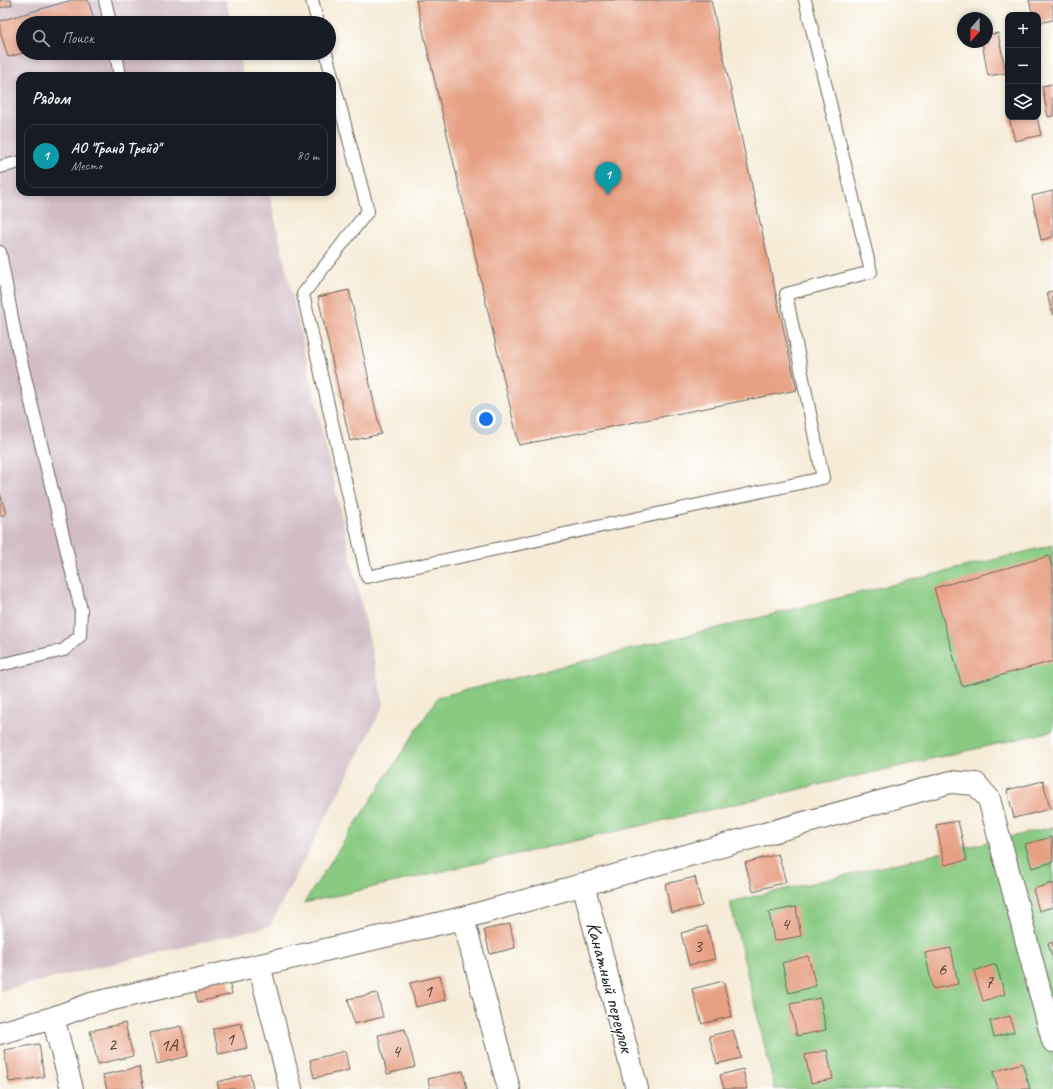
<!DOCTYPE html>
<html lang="ru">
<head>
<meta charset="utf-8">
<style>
	body { margin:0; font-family:Caveat,sans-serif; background:#20242c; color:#f1f3f6 }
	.controls { position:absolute; right:12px; top:12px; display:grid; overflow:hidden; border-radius:8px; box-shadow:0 2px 6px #0003 }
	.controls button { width:36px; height:36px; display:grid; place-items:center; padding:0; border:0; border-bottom:1px solid #363941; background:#171b24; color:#f1f3f6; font:20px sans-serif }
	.compass { position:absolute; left:957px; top:12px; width:36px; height:36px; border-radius:50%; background:#171b24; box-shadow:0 2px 6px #0003; rotate:201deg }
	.you { position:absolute; left:486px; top:419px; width:14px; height:14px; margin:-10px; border:3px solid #fff; border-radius:50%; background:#1a73e8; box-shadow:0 0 0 6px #1a73e833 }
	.badge { display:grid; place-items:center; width:26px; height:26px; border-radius:50%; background:#7c3aed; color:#fff; font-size:13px; font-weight:700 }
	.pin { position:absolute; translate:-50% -33px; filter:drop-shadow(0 1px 2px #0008) }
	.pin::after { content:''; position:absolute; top:21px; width:14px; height:12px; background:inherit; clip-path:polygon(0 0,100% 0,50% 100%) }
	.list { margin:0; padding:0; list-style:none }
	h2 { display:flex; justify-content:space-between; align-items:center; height:52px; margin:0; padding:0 16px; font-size:17px }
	h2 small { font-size:13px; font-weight:400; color:#9ea1a6 }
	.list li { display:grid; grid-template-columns:26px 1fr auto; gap:12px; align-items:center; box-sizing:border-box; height:64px; margin:0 8px 8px; padding:0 8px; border:1px solid #363941; border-radius:12px }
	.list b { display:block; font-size:15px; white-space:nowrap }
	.list p { margin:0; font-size:13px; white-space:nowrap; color:#9ea1a6 }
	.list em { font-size:13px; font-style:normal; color:#9ea1a6 }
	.icon { flex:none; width:22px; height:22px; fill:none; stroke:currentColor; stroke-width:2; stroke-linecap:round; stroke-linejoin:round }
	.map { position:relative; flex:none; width:1053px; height:1089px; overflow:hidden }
	.search { position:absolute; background:#171b24; box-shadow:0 2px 6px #0003; left:16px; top:16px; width:320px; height:44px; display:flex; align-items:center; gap:10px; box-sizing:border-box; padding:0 14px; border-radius:22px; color:#9ea1a6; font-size:15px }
	.panel { position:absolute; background:#171b24; box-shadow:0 2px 6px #0003; left:16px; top:72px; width:320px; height:124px; border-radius:12px }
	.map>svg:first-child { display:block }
	.industrial { fill:#d2bdc6 }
	.green { fill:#89ca82; stroke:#52734f }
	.building { fill:#e7a084 }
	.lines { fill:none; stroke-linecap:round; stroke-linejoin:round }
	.service-casing { stroke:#68645d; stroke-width:14 }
	.minor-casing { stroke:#68645d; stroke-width:24 }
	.service { stroke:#fff; stroke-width:12 }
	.minor { stroke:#fff; stroke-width:22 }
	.labels { text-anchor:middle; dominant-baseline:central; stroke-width:3.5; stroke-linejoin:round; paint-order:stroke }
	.number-label { font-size:18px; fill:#4f3d36 }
	.street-label { font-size:20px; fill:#1c1c1c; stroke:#fff }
</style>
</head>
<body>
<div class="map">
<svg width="1053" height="1089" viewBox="0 0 1053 1089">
	<rect width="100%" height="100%" fill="#fff"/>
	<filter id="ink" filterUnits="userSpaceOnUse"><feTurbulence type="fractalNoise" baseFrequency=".025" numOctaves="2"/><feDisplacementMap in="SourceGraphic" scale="8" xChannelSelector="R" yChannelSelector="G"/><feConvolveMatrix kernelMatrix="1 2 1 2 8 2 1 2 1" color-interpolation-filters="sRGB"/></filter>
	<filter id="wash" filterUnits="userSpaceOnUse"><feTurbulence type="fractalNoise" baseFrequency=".012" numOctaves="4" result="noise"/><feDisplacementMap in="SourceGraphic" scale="16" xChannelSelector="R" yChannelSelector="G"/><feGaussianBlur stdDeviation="0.9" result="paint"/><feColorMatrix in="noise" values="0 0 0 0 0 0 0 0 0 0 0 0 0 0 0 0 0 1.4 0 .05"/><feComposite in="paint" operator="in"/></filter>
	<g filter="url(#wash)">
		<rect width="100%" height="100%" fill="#f5ebd6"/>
		<path class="industrial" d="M0,0H226L231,23H23V53H238L243,76H20V192H269L384,705L270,926L0,991Z"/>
		<path class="green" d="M1053,545V731L304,903L438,697Z
			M1053,827V1089H775L730,902Z"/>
		<g id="blocks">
			<path class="building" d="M0,0H11L12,5L0,8Z
				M72,0H88L95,23H23V53L8,57L0,31V21Z
				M416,0H711L797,390L519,445Z
				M1029,0H1053V20L1038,23V15H1033Z
				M998,33L1006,73L988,76L982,42H987V35Z
				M1053,84V116L1048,117L1042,86Z
				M1009,117H1037L1041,135L1015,141Z
				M1053,191V237L1041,240L1032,196Z
				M349,290L381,434L350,441L318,297Z
				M1053,291V315H1052L1047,292Z
				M0,493L6,514L0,516Z
				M1049,556L1053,572V661L962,686L934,588Z
				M1043,781L1050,809L1014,818L1007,790Z
				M958,821L967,860L945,865L936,825Z
				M1052,837L1053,862L1032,868L1025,844Z
				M778,854L786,882L753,891L745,863Z
				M695,877L702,906L671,913L665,884Z
				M1053,883V907L1039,911L1033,889Z
				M796,907L801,936L774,941L769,912Z
				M510,924L515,948L490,954L484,930Z
				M707,926L715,959L689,965L681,933Z
				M1053,942V959L1048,944Z
				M951,948L958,984L933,989L925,953Z
				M808,956L816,986L789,993L782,963Z
				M996,964L1005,994L983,1001L974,971Z
				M228,976L232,994L198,1002L193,984Z
				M440,976L446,1000L416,1007L410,983Z
				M723,981L732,1016L702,1024L692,989Z
				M377,993L383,1017L354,1024L348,999Z
				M820,998L826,1030L797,1036L790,1004Z
				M1010,1016L1014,1032L994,1037L990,1021Z
				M125,1023L133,1056L98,1064L90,1031Z
				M241,1023L247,1048L219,1054L213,1029Z
				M181,1026L188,1056L157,1064L150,1033Z
				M405,1029L415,1067L387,1074L378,1035Z
				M733,1030L741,1058L717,1064L709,1036Z
				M39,1044L44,1077L9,1082L4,1050Z
				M827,1050L833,1079L811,1083L805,1055Z
				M345,1051L349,1070L314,1078L310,1060Z
				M1022,1063L1030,1089H998L993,1072Z
				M139,1067L144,1089H107L103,1075Z
				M743,1069L747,1089H724L720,1075Z
				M463,1071L467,1089H430L428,1079Z
				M250,1074L253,1089H219L217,1082Z"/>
		</g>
	</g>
	<g filter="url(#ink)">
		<use href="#blocks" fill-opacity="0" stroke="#68645d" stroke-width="1"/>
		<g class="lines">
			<defs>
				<path id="service" d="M105,0L110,23
					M312,0L318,23
					M116,53L120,76
					M326,53L332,76
					M332,76L368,211L303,294L367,577L823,478L786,294L871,272L805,0
					M0,167L20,162
					M0,252L16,340L81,610L80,636L64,650L0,665"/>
				<path id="minor" d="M583,884L637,1089
					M463,918L509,1089
					M259,965L291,1089
					M53,1018L72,1089
					M0,1033L53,1018L91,1004L463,918L951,782L976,784L989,799L1053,1041"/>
			</defs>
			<use href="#service" class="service-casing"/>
			<use href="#minor" class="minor-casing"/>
			<use href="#service" class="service"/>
			<use href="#minor" class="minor"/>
		</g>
	</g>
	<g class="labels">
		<g class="number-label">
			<text x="785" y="924">4</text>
			<text x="698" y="946">3</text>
			<text x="942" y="969">6</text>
			<text x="989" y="982">7</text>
			<text x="428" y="991">1</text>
			<text x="230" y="1039">1</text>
			<text x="112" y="1044">2</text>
			<text x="169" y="1045">1А</text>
			<text x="396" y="1051">4</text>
		</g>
		<g class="street-label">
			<text transform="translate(610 987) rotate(75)">Канатный переулок</text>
		</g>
	</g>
</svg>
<div class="controls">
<button>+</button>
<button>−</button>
<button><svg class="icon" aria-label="layers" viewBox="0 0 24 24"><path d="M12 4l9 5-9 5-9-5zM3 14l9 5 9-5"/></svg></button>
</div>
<svg class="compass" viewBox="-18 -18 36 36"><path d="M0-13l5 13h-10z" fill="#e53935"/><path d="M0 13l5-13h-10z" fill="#9ea1a6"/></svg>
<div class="you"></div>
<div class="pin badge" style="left:608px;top:195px;background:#0f9aa8">1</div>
<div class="search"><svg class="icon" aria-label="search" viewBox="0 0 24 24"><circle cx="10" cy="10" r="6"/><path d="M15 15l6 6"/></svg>Поиск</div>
<section class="panel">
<h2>Рядом<small></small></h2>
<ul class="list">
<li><span class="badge" style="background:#0f9aa8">1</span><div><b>АО &quot;Гранд Трейд&quot;</b><p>Место</p></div><em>80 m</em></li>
</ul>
</section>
</div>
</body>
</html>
